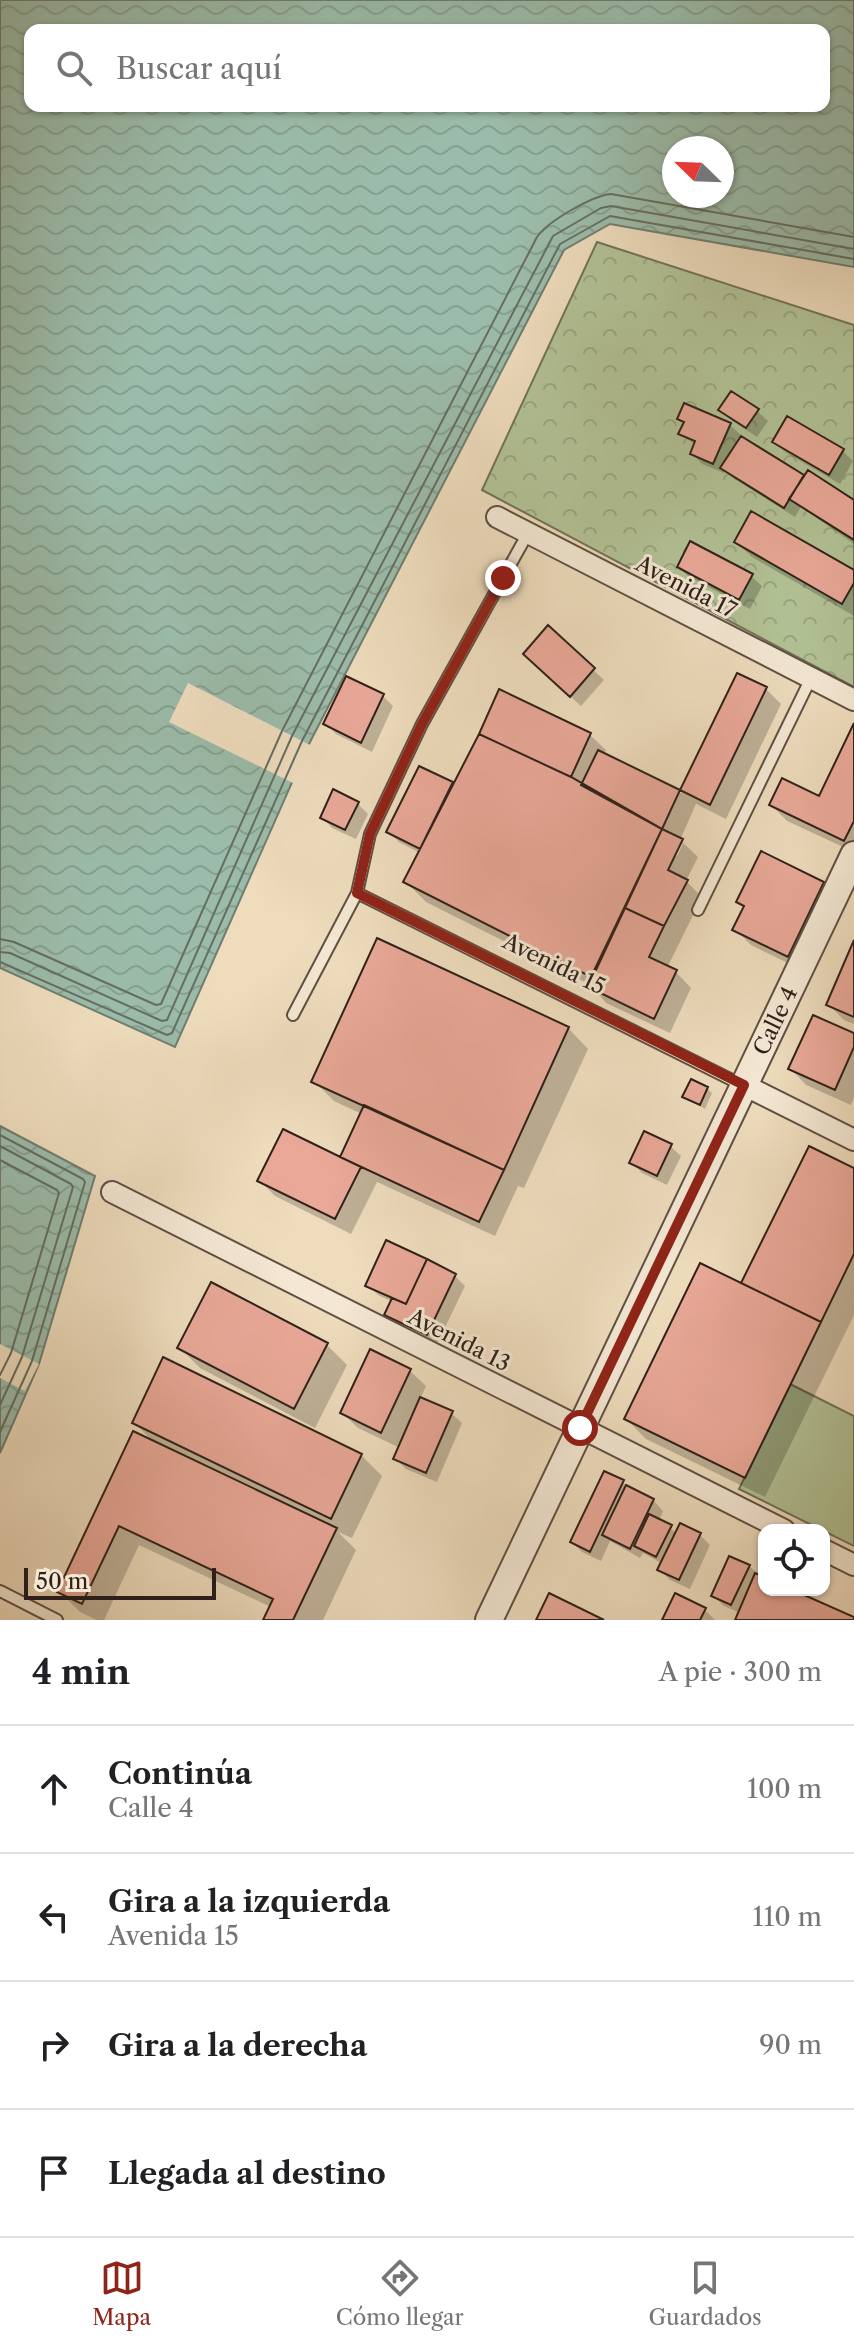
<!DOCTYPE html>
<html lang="es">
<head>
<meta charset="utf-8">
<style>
	body { margin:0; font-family:"Libre Caslon Text",serif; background:#f6f6f6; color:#202124 }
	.controls { position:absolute; right:24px; bottom:24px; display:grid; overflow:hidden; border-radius:16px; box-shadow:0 2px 6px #0004 }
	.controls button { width:72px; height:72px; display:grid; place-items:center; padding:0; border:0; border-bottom:2px solid #e0e0e0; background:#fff; color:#202124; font:40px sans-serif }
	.compass { position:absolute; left:662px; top:136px; width:72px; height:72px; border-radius:50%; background:#fff; box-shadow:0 2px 6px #0004; rotate:293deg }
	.scale { position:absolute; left:24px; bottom:20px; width:192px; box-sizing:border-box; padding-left:8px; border:4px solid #2f2119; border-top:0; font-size:22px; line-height:28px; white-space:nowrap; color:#2f2119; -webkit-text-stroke:6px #f4e8d4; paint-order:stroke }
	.stop { position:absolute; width:24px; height:24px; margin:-18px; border:6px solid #8f2418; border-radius:50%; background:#fff }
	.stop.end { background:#8f2418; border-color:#fff; box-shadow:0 2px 8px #0008 }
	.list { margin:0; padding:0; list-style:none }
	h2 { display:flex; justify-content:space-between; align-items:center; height:104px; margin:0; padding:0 32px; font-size:34px }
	h2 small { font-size:26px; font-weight:400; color:#757577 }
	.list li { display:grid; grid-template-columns:52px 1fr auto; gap:24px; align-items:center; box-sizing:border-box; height:128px; padding:0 32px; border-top:2px solid #e0e0e0 }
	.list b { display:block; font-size:30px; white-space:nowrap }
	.list p { margin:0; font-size:26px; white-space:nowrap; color:#757577 }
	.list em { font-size:26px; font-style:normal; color:#757577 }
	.icon { flex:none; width:44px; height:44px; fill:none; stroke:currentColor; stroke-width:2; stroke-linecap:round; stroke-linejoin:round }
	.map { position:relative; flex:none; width:854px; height:1620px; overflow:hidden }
	.search { position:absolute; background:#fff; box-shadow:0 2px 6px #0004; left:24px; right:24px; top:24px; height:88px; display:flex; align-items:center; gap:20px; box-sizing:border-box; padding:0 28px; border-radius:16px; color:#757577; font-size:30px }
	.sheet { height:616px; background:#fff }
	nav { display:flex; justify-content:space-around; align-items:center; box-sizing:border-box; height:112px; border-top:2px solid #e0e0e0; background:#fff; font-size:22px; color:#757577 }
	nav a { display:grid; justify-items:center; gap:4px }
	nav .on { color:#8f2418 }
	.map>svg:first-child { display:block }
	.grass { fill:#b2c296; stroke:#707258; stroke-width:2 }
	.park { fill:url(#park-crowns); stroke:#707258; stroke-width:2 }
	.water { fill:url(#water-waves); stroke:#707e70; stroke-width:2; fill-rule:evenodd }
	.pier { fill:#eedcbd }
	.shadow { fill:#0003; fill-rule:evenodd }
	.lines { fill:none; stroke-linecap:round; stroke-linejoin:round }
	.shore { stroke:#656e62; stroke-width:2 }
	.building { fill:#e9a898; stroke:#2f2119; stroke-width:2 }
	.service-casing { stroke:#5f5042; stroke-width:14 }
	.minor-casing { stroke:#5f5042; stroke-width:24 }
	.tertiary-casing { stroke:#5f5042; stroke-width:30 }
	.service { stroke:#f4e8d4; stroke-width:10 }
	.minor { stroke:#f4e8d4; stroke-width:20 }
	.tertiary { stroke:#f4e8d4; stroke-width:26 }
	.route { stroke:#8f2418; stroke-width:10 }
	.labels { text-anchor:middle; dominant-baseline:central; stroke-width:6; stroke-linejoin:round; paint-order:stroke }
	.street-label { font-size:22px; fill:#2f2119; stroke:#f4e8d4 }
</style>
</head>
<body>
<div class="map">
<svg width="854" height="1620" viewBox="0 0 854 1620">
	<defs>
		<pattern id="park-crowns" width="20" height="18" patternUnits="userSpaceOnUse" patternTransform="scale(2)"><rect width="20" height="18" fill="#b2c296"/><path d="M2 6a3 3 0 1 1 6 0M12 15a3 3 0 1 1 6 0" fill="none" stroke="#99a681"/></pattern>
		<pattern id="water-waves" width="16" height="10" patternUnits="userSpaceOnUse" patternTransform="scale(2)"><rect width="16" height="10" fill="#9bbcaa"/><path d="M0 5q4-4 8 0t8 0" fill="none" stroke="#86a192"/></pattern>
	</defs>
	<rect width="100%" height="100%" fill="#eedcbd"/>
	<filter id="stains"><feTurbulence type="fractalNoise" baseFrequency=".0025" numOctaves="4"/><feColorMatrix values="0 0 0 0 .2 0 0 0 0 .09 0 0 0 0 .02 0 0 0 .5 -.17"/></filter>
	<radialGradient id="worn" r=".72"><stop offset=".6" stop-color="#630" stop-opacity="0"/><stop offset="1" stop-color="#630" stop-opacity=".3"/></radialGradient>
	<path class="grass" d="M790,1384L854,1416V1546L739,1489Z"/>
	<path class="park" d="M597,242L854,325V687L482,490Z"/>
	<path class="water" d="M0,0H854V267L610,224L564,250L309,744L175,1047L0,968ZM30,30H824V106H30ZM674,148H722V196H674Z
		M0,1126L95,1176L39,1364L0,1453Z"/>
	<path class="pier" d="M188,683L312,746L295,784L169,722Z
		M0,1344L39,1364L25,1391L0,1378Z"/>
	<path class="shadow" d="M721,409L757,411L768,421L757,437L731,420Z
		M679,419L730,425L741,435L740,437L804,478L854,502V544L801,507L795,517L733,478L725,470L724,473L702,464L692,453L696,446L681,433L685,425Z
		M774,441L843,451L853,461L840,484L785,452Z
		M736,542L854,572V616L752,557Z
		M679,567L751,576L762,586L750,609L689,577Z
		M549,628L604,680L581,706L536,665Z
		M738,675L766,689L781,704L726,819L696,804L680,840L698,857L686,881L702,897L667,968L676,972L691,988L670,1033L606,1003L591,985L426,902L406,882L420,853L399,842L389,832L452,784L454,786L590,735L606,750L604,755L681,793ZM679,844H683L677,856L674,855Z
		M383,696L393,706L372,752L336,734L326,724Z
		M854,727V852L787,821L771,805L820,799Z
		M357,803L368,814L356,839L332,828L322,817Z
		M823,883L839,899L804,971L751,945L735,929L745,908L738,901Z
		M854,945V1024L844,1020L828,1004Z
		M568,1028L588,1049L524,1188L518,1186L495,1236L377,1182L351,1234L275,1196L260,1181L341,1160L362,1114L334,1101L314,1081Z
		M854,1036V1097L851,1105L806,1085L791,1069Z
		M707,1088L712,1093L705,1109L685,1097Z
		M670,1146L681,1156L667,1185L642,1173L631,1162Z
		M854,1171V1315L765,1497L646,1439L626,1419L742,1286Z
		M455,1276L465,1286L437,1344L397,1325L387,1314L393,1302L378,1295L368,1285Z
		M327,1345L347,1365L315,1428L200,1368L180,1348Z
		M371,1352L410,1371L426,1386L420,1399L451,1413L462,1423L437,1482L406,1469L396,1459L400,1448L358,1428L342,1413Z
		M164,1360L361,1455L382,1476L352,1538L338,1532L356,1550L323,1620H265L271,1607L139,1545L104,1620H97L80,1612L59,1591L155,1444L134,1422Z
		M605,1473L653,1500L663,1511L659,1521L677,1533L681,1526L700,1535L710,1545L690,1589L670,1580L660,1570L663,1564L643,1553L640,1558L610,1541L601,1561L582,1552L572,1542Z
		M749,1566L764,1579V1590H788L854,1620H737L740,1613L724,1606L713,1595Z
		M705,1610L715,1620H664Z"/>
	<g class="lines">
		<path class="shore" d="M0,939L14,942L156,1005L161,1004L282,731L537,237C548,221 592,196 611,194L854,237
			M0,952L10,953L162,1021L167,1020L292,736L553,236L601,208L611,206L854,249
			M0,962L167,1035L172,1033L302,741L560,244L610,216L854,259
			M0,1135L83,1179L85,1182L32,1361L0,1432
			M0,1146L71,1184L73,1187L22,1357L0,1405
			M0,1160L57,1190L59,1193L11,1353L0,1375"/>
	</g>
	<path class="building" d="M731,391L759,409L746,428L718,410Z
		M684,403L731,423L713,464L690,454L695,441L678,434L684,422L677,419Z
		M787,416L844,449L829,475L772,442Z
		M741,436L804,475L784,508L720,468Z
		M808,470L854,500V540L789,499Z
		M751,511L854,570V583L842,604L734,542Z
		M690,541L753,574L739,600L677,567Z
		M548,625L595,668L570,697L523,654Z
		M737,673L767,687L710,805L680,790Z
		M346,676L384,694L361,743L323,724Z
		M499,689L591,733L571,777L479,734Z
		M854,723V821L844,841L769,805L782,778L819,796Z
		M479,734L571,777L662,829L591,977L403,882Z
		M598,750L680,790L662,829L581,785Z
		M419,766L453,782L420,849L386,832Z
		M333,789L359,802L345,830L320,818Z
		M662,829L683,839L668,870L688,880L664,926L625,908Z
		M761,851L824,882L788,957L732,930L744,906L736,902Z
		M625,908L664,926L649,957L677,970L654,1019L588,987Z
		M377,938L569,1027L504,1170L311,1082Z
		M854,940V1017L826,1005Z
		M813,1015L854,1033V1047L835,1090L788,1069Z
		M691,1079L708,1087L700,1105L682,1097Z
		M364,1105L504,1170L479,1222L340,1157Z
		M283,1129L361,1167L335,1219L257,1181Z
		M644,1131L672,1144L657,1176L629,1163Z
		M809,1146L854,1168V1254L821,1322L741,1283Z
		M386,1240L427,1259L406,1304L365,1286Z
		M427,1259L456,1274L427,1335L384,1315L392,1298L406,1304Z
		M700,1263L821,1322L745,1478L624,1419Z
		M211,1282L328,1343L294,1409L177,1348Z
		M370,1349L411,1369L381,1433L340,1413Z
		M163,1357L362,1454L331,1519L132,1423Z
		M420,1397L453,1411L426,1473L393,1459Z
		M133,1431L337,1528L293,1620H263L273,1599L119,1526L82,1604L57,1592Z
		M604,1471L624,1480L590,1552L570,1542Z
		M626,1485L654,1499L630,1549L602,1535Z
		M649,1514L672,1525L656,1557L634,1546Z
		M680,1523L701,1533L679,1580L657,1570Z
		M729,1556L750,1565L731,1605L711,1596Z
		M755,1573L764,1577V1590H793L854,1617V1620H735Z
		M549,1593L604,1620H536Z
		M675,1593L706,1608L700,1620H662Z"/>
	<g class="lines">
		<defs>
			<path id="service" d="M357,893L370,834L422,724L528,533
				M698,910L811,678
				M293,1015L357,893L742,1085
				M0,1591L57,1620"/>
			<path id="minor" d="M497,517L854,700
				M744,1085L854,1140
				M112,1192L784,1530
				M824,1550L854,1565"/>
			<g id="tertiary">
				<path id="s1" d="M489,1620L854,855"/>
			</g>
		</defs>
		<use href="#service" class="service-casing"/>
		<use href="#minor" class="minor-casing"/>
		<use href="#tertiary" class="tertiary-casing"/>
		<use href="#service" class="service"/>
		<use href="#minor" class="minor"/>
		<use href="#tertiary" class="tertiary"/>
	</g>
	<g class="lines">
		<path class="route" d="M503,578L422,724L370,834L357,893L744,1085L580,1428"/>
	</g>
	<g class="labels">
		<g class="street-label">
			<text transform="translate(686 587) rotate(27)">Avenida 17</text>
			<text transform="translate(554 964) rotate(26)">Avenida 15</text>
			<text stroke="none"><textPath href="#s1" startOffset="664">Calle 4</textPath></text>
			<text transform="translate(459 1340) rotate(27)">Avenida 13</text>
		</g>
	</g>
	<rect width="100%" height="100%" filter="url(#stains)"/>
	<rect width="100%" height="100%" fill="url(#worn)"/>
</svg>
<div class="controls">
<button><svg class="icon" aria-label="locate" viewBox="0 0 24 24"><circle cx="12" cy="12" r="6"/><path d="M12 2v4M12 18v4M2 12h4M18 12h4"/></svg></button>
</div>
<svg class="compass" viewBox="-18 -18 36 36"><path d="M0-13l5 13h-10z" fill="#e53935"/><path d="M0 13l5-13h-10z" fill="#757577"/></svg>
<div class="scale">50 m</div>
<div class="stop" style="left:580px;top:1428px"></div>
<div class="stop end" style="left:503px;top:578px"></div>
<div class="search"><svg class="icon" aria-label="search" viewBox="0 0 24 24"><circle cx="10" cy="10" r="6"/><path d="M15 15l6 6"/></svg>Buscar aquí</div>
</div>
<section class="sheet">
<h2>4 min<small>A pie · 300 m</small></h2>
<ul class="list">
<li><svg class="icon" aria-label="ahead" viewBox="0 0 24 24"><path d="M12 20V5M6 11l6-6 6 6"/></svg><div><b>Continúa</b><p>Calle 4</p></div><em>100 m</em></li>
<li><svg class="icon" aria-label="left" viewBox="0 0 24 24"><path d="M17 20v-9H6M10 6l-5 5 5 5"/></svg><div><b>Gira a la izquierda</b><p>Avenida 15</p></div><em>110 m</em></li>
<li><svg class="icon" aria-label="right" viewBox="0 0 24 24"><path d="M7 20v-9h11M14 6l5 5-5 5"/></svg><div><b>Gira a la derecha</b></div><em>90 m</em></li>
<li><svg class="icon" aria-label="arrive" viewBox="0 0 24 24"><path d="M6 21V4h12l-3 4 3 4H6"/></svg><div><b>Llegada al destino</b></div></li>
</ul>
</section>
<nav>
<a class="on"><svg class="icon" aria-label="map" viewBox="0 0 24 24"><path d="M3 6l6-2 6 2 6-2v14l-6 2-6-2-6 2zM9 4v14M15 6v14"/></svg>Mapa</a>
<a><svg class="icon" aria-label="directions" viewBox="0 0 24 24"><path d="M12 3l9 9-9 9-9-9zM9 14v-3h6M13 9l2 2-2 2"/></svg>Cómo llegar</a>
<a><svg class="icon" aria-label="saved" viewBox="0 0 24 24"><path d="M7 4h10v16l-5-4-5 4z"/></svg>Guardados</a>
</nav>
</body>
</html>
